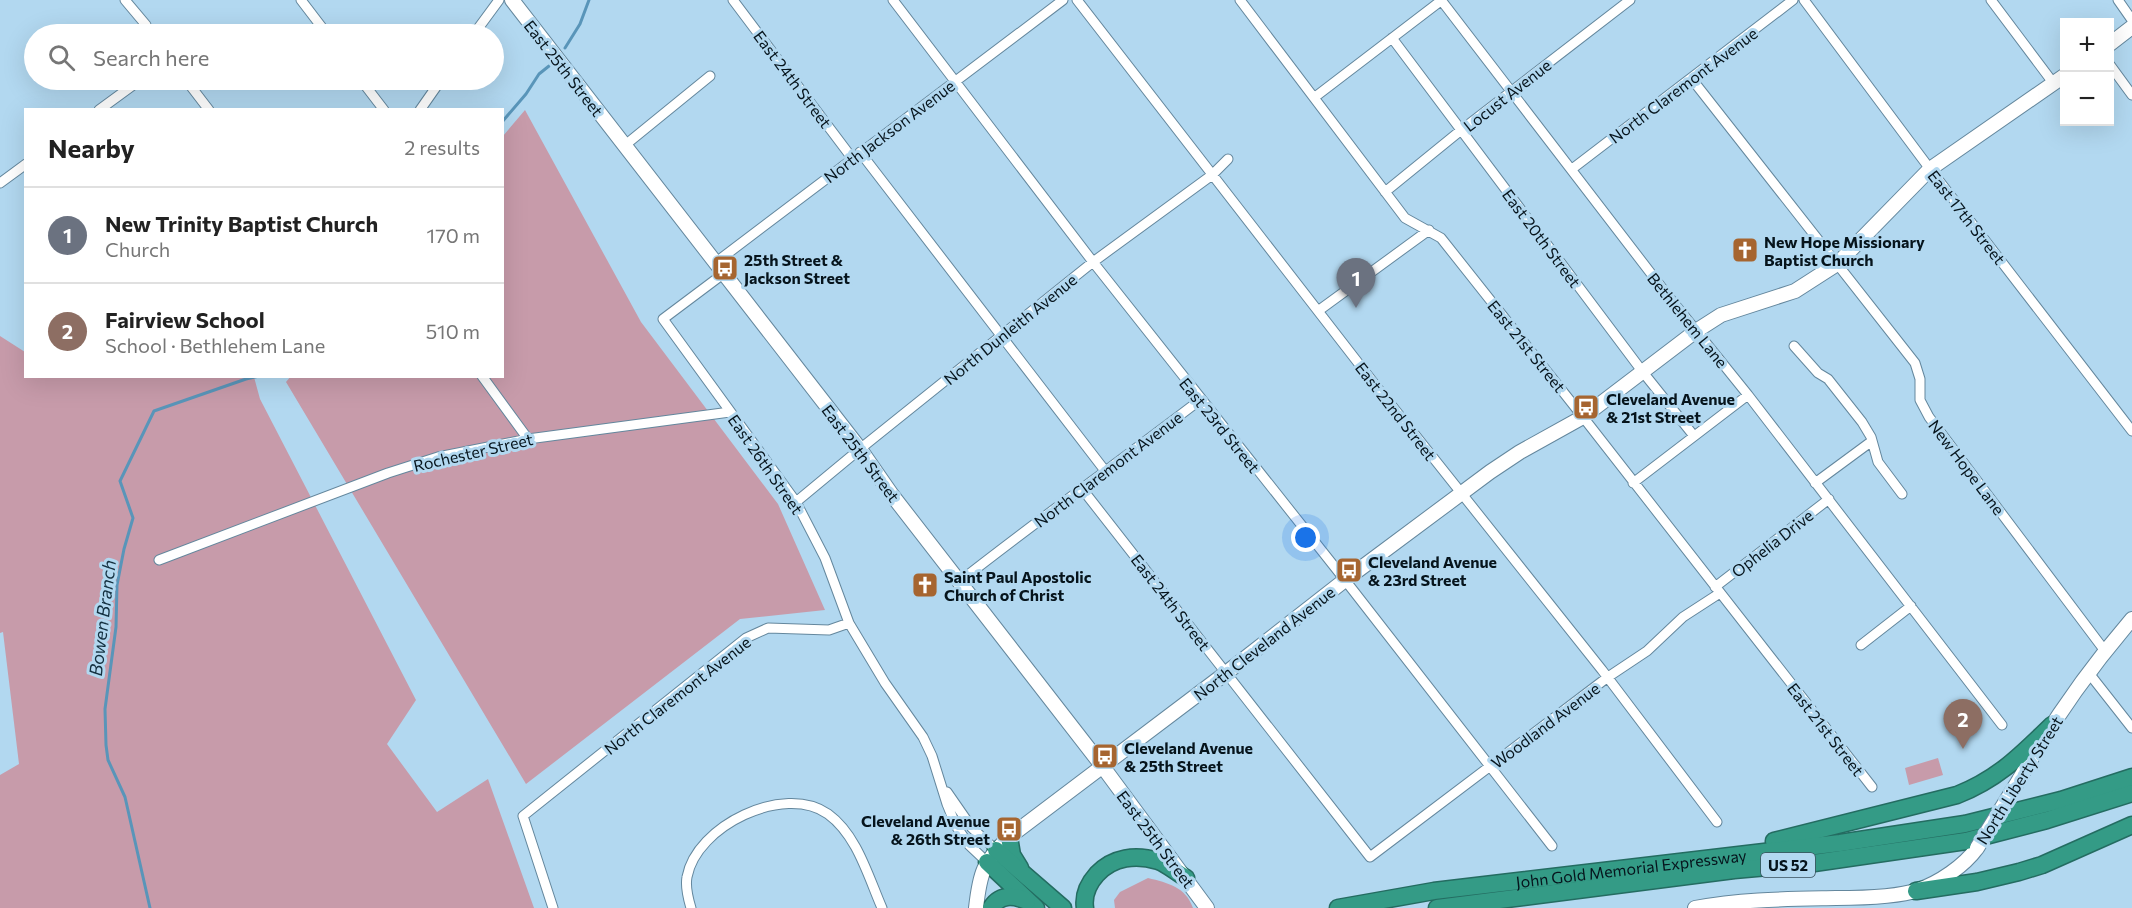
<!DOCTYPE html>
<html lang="en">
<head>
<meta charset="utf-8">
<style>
	body { margin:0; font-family:Commissioner,sans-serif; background:#f6f6f6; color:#222 }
	.controls { position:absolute; right:18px; top:18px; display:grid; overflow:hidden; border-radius:0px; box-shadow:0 6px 24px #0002 }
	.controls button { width:54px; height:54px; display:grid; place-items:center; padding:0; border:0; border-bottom:2px solid #e0e0e0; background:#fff; color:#222; font:30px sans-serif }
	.you { position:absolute; left:1306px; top:538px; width:21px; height:21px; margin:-15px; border:4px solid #fff; border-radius:50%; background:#1a73e8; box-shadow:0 0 0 9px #1a73e833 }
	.badge { display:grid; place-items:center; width:39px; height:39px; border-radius:50%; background:#a66530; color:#fff; font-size:20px; font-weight:700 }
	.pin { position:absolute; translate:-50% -50px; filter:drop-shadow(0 2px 3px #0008) }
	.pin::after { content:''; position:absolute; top:32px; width:21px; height:18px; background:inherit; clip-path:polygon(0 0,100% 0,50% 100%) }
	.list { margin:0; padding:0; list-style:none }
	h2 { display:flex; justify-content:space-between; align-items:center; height:78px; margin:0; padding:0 24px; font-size:26px }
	h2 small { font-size:20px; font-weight:400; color:#767676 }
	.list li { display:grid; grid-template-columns:39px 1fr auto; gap:18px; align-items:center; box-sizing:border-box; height:96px; padding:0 24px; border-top:2px solid #e0e0e0 }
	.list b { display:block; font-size:22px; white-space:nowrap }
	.list p { margin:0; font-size:20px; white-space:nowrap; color:#767676 }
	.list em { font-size:20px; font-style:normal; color:#767676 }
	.icon { flex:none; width:33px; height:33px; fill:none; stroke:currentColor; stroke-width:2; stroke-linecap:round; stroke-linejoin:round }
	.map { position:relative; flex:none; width:2132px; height:908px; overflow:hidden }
	.search { position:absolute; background:#fff; box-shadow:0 6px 24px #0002; left:24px; top:24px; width:480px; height:66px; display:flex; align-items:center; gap:15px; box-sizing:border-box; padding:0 21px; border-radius:33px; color:#767676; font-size:22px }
	.panel { position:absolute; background:#fff; box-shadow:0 6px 24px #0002; left:24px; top:108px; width:480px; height:270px; border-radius:0px }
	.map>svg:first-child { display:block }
	.green { fill:#c79baa }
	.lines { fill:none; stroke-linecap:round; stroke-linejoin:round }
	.stream { stroke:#5995b9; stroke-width:3 }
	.street-casing { stroke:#64879d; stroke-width:11 }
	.secondary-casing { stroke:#64879d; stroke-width:16 }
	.highway-casing { stroke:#246c61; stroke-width:19 }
	.street { stroke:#fff; stroke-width:9 }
	.secondary { stroke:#fff; stroke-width:14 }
	.highway { stroke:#349b86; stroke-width:16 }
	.secondary-bridge-casing { stroke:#64879d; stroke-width:16; stroke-linecap:butt }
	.secondary-bridge { stroke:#fff; stroke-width:14 }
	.labels { text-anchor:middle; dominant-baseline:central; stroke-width:6; stroke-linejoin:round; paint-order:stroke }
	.shield { fill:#b2d8f0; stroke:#3a4f5c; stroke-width:1.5 }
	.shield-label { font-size:15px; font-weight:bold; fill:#06141c }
	.street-label { font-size:16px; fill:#06141c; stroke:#b2d8f0 }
	.poi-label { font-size:16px; font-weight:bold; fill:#06141c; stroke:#b2d8f0; text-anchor:start }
	.water-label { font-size:18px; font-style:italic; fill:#143040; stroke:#b2d8f0 }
</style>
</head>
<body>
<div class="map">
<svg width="2132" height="908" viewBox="0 0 2132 908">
	<rect width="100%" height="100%" fill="#b2d8f0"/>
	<path class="green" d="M525,110L641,322L778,504L825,610L740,619L526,784L286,382L291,376H502L503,136Z
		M0,336L25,352L26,376L254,377L260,399L416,700L387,744L437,812L488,779L534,908H0V775L19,764L3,632L0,633Z
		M1938,758L1943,775L1909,785L1905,768Z
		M1148,878C1168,883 1186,887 1193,908H1115L1114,900L1120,892Z"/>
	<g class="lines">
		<path class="stream" d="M565,48L580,24L589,0
			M502,122L526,94L539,74L549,66
			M150,908L125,797L108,760L106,745L105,709L116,627L117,585L124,549L133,518L120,481L154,411L246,379L259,376"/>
		<defs>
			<path id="street" d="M125,0L146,25
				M301,0L327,34
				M733,0L852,158
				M893,0L1093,262L1345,580L1552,846
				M1077,0L1373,382L1602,670L1717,822
				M1240,0L1405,218L1441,238L1583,417L1872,787
				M1441,0L1669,297L1748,395L2002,725
				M1804,0L1930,169L2132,431
				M1991,0L2054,84
				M2118,0L2132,20
				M151,34H152
				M474,34L499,0
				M1392,38L1642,371L1694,436
				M2110,65L2132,95
				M1691,78L1915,363L1920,379V400L1929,417L2105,651
				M186,80L209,110
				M361,80L384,110
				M1315,97L1442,0
				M99,110L140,80
				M420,110L441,80
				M624,146L710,76
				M860,152L1106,472
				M1572,169L1793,0
				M0,183L26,164
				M1385,192L1460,131L1630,0
				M715,263L1063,0
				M723,274L663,319L796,502L825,558L849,623L885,683L923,737L932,756L947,804L956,826L969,845L987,862
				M1318,311L1429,230
				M1794,346L1818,373L1828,379L1862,422L1871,437L1878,462L1902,494
				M482,376L528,439
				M1633,483L1748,395
				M1815,483L1872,441
				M1083,490L1370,857L1608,677L1647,651L1683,617L1720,593
				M796,502L860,449L1093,262L1212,175L1228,159
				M159,560L388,473L438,457L528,439L730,412
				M959,582C1038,520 1120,461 1200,400
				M1715,587L1829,499
				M1861,645L1911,606
				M2088,672L2132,728
				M947,792L972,828L996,850
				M553,908L523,816L746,638L768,628L829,630L849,623
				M691,908C688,898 685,887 687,877C696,826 784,783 828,814C857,835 868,876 882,908"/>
			<path id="secondary" d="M512,0L860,449L892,495L1103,767L1207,908
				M2110,44L2132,27
				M2019,780C2051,723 2089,669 2132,619
				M976,908C980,872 983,863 1009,837L1226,673L1345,580L1490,472L1520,452L1583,417L1696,331L1721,315L1795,291L1837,264L1930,169L2064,76
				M1695,908C1742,899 1789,899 1836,898C1858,898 1898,897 1918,890C1939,883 1964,866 1977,848"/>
			<g id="highway">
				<path d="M1009,837L1012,855L1020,868"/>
				<path d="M1774,841L1957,795C1998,779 2021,755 2052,725"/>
				<path d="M996,850L1063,908"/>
				<path d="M987,862L1036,908"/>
				<path d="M1916,891L1977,882L2019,872L2042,865L2132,825"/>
				<path d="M991,908C1000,894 1013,895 1027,901"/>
				<path d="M1085,908C1083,895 1088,884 1097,874C1113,857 1136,854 1158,861C1167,864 1177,873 1186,878"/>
				<path id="s1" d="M1338,908L1434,891L1840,843L1965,824L2061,800L2132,777"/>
				<path d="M1437,908L1734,870L1814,863L1966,841L2047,820L2132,793"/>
			</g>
		</defs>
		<use href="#street" class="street-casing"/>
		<use href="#secondary" class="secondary-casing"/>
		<use href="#highway" class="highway-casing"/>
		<use href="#street" class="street"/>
		<use href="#secondary" class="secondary"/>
		<use href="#highway" class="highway"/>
		<defs>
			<path id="secondary-bridge" d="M1977,848L2019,780"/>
		</defs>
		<use href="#secondary-bridge" class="secondary-bridge-casing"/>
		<use href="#secondary-bridge" class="secondary-bridge"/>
	</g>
	<defs>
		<symbol id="church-square" viewBox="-11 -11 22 22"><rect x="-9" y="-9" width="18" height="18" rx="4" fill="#a66530" stroke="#b2d8f0"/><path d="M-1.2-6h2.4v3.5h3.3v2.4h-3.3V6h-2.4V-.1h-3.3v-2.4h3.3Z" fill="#fff"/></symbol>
		<symbol id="bus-square" viewBox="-11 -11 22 22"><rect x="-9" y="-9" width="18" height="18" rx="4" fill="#a66530" stroke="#b2d8f0"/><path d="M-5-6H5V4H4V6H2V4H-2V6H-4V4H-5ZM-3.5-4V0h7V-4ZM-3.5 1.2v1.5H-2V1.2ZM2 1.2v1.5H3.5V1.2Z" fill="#fff"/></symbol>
	</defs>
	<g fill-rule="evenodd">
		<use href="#church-square" x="1730" y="235" width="30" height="30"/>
		<use href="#bus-square" x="710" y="253" width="30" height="30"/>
		<use href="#bus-square" x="1571" y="392" width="30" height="30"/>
		<use href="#bus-square" x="1334" y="555" width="30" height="30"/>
		<use href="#church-square" x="910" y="570" width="30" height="30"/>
		<use href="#bus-square" x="1090" y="741" width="30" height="30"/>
		<use href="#bus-square" x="994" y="814" width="30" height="30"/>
	</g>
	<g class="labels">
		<rect class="shield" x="1761" y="853" width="54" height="24" rx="4.5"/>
		<g class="shield-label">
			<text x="1788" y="865">US 52</text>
		</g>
		<g class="street-label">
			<text transform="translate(564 68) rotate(52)">East 25th Street</text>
			<text transform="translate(793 79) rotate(53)">East 24th Street</text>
			<text transform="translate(1683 85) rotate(-37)">North Claremont Avenue</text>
			<text transform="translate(1507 95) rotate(-38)">Locust Avenue</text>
			<text transform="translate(889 131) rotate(-37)">North Jackson Avenue</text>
			<text transform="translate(1967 217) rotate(52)">East 17th Street</text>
			<text transform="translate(1542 238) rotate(53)">East 20th Street</text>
			<text transform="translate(1688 320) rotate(51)">Bethlehem Lane</text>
			<text transform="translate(1010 329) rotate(-39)">North Dunleith Avenue</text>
			<text transform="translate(1527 346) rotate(51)">East 21st Street</text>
			<text transform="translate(1396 411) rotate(52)">East 22nd Street</text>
			<text transform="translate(1220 425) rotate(51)">East 23rd Street</text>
			<text transform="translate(473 452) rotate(-13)">Rochester Street</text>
			<text transform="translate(861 453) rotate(53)">East 25th Street</text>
			<text transform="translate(766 464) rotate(55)">East 26th Street</text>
			<text transform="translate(1967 467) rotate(53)">New Hope Lane</text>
			<text transform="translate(1108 469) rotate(-37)">North Claremont Avenue</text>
			<text transform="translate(1772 543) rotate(-38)">Ophelia Drive</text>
			<text transform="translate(1171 602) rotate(52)">East 24th Street</text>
			<text transform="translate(1264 643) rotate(-38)">North Cleveland Avenue</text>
			<text transform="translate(677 695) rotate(-38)">North Claremont Avenue</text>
			<text transform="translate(1545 725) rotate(-37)">Woodland Avenue</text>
			<text transform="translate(1826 729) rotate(52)">East 21st Street</text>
			<text transform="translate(2019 780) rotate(-58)">North Liberty Street</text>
			<text transform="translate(1156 839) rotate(53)">East 25th Street</text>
			<text stroke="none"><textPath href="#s1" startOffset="296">John Gold Memorial Expressway</textPath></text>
		</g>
		<g class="poi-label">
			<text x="1764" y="241">New Hope Missionary<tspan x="1764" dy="18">Baptist Church</tspan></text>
			<text x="744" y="259">25th Street &amp;<tspan x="744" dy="18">Jackson Street</tspan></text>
			<text x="1606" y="398">Cleveland Avenue<tspan x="1606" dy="18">&amp; 21st Street</tspan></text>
			<text x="1368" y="561">Cleveland Avenue<tspan x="1368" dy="18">&amp; 23rd Street</tspan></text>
			<text x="944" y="576">Saint Paul Apostolic<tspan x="944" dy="18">Church of Christ</tspan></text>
			<text x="1124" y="747">Cleveland Avenue<tspan x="1124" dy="18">&amp; 25th Street</tspan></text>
			<text x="990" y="820" text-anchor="end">Cleveland Avenue<tspan x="990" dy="18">&amp; 26th Street</tspan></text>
		</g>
		<g class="water-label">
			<text transform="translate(102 618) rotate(-83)">Bowen Branch</text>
		</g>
	</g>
</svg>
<div class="controls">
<button>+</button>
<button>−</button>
</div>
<div class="you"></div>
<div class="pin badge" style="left:1356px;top:308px;background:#6b7280">1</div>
<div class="pin badge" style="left:1963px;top:749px;background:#8d6e63">2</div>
<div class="search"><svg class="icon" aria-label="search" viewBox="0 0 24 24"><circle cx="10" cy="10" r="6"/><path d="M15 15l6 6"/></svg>Search here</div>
<section class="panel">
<h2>Nearby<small>2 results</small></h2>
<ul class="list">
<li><span class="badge" style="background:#6b7280">1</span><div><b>New Trinity Baptist Church</b><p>Church</p></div><em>170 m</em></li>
<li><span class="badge" style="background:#8d6e63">2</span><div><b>Fairview School</b><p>School · Bethlehem Lane</p></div><em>510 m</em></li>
</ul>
</section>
</div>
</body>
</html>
